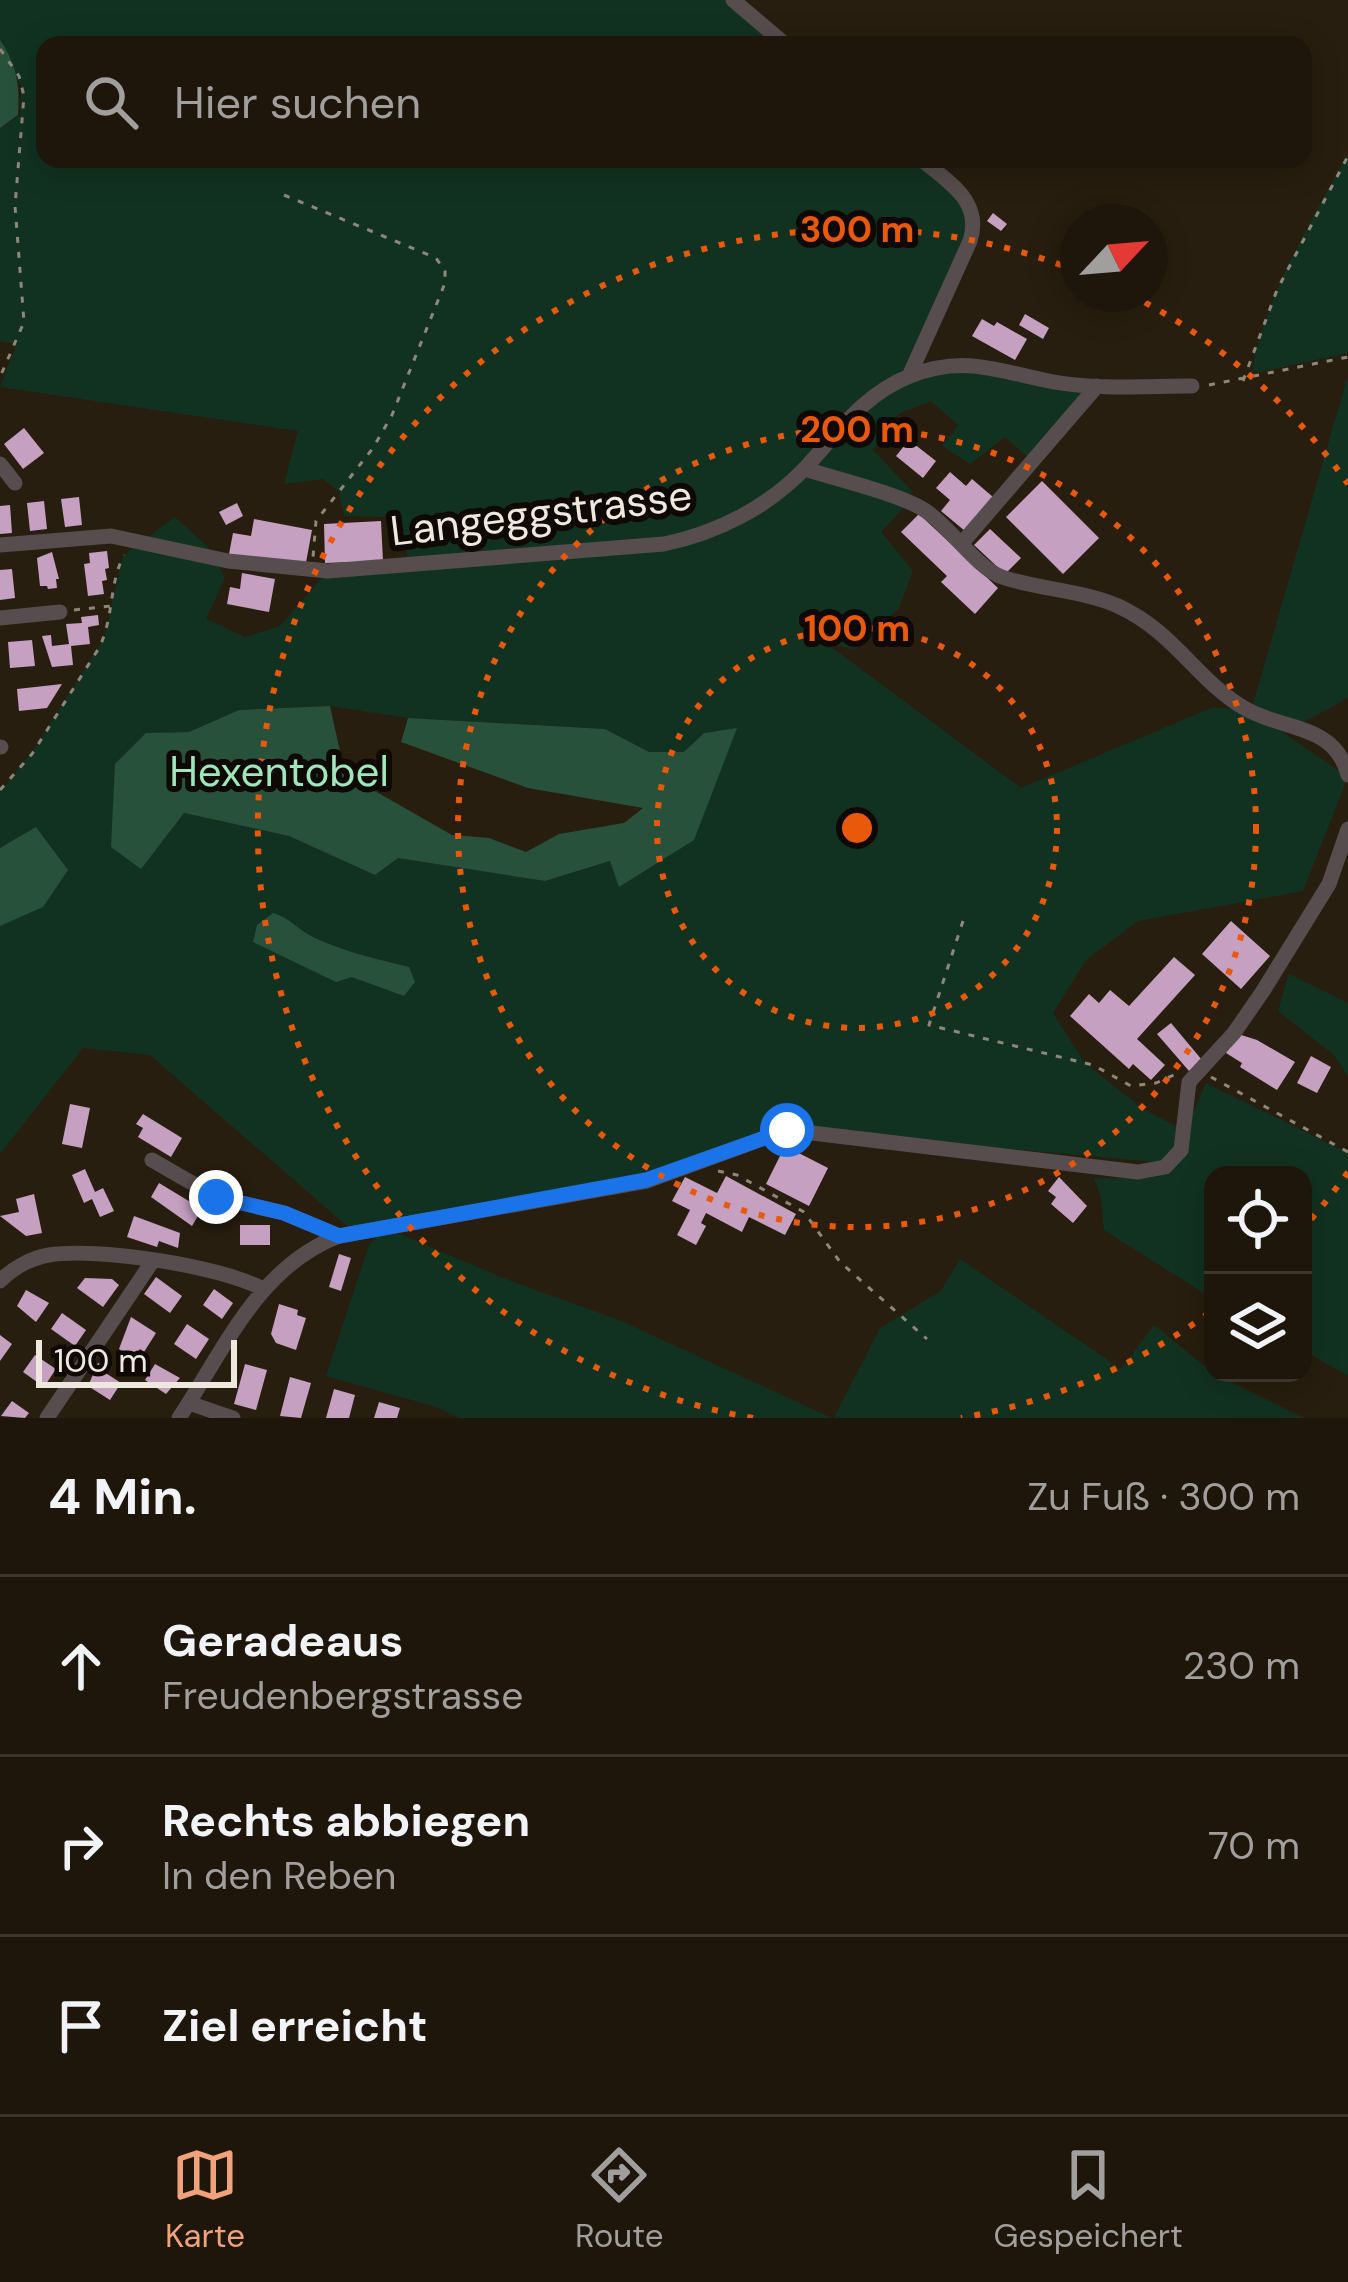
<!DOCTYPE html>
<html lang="de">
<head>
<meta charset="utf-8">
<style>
	body { margin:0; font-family:"DM Sans",sans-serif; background:#261f14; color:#f1f3f6 }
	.controls { position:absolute; right:36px; bottom:36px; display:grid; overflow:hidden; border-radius:24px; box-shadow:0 6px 30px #0003 }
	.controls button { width:108px; height:108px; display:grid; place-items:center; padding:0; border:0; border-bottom:3px solid #3c352c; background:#1e160b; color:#f1f3f6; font:60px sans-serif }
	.compass { position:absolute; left:1060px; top:204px; width:108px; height:108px; border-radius:50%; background:#1e160b; box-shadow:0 6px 30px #0003; rotate:64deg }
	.scale { position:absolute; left:36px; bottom:30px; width:201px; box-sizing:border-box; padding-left:12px; border:6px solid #efe8de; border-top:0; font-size:33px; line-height:42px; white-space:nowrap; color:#efe8de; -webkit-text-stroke:9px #0e0904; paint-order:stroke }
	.stop { position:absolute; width:36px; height:36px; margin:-27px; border:9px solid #1a73e8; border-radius:50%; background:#fff }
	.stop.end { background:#1a73e8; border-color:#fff; box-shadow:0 3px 12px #0008 }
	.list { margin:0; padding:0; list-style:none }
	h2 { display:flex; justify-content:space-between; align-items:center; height:156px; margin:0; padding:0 48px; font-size:51px }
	h2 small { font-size:39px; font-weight:400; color:#a19f9d }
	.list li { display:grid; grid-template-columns:78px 1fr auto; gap:36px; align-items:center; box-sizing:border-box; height:180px; padding:0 48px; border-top:3px solid #3c352c }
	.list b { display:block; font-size:45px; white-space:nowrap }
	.list p { margin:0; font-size:39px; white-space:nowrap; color:#a19f9d }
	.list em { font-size:39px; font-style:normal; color:#a19f9d }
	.icon { flex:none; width:66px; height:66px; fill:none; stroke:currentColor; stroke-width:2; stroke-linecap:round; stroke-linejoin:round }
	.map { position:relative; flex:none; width:1348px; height:1418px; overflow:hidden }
	.search { position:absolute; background:#1e160b; box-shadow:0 6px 30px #0003; left:36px; right:36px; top:36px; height:132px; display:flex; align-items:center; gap:30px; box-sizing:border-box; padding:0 42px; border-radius:24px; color:#a19f9d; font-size:45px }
	.sheet { height:696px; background:#1e160b }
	nav { display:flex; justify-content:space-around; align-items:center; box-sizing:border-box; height:168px; border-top:3px solid #3c352c; background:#1e160b; font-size:33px; color:#a19f9d }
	nav a { display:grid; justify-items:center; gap:6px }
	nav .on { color:#f0a27a }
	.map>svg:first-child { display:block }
	.green { fill:#123221; fill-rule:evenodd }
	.forest { fill:#28513b }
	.building { fill:#c5a0c0 }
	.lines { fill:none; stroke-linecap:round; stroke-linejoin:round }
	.path { stroke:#8f877a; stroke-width:3; stroke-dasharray:6 9; stroke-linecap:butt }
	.minor { stroke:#574d4e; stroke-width:15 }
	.route { stroke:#1a73e8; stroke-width:15 }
	.ring { fill:none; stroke:#e8590c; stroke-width:6; stroke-dasharray:6 12 }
	.labels { text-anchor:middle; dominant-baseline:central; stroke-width:12; stroke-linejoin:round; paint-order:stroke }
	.street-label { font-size:42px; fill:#efe8de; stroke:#0e0904 }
	.park-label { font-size:42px; fill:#9fe6bc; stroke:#0e0904 }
	.centre { fill:#e8590c; stroke:#0e0904; stroke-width:6 }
	.ring-label { font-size:36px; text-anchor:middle; font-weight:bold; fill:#e8590c; stroke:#0e0904; stroke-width:12; stroke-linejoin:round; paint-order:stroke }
</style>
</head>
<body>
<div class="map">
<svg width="1348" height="1418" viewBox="0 0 1348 1418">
	<rect width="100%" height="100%" fill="#281e0f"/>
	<path class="green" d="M0,0H731L784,45H45V159H917L955,191L971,221L910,375L951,365L1097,386L1032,461L1005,437L970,464L942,446L958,425L931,401L898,414L873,450L912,491L908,503L881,532L913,571L899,608L855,649L827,644L1021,788L1214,707L1251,711L1348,375V698L1295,727L1256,714L1348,777L1303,891L1138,921L1086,960L1053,1013L1085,1063L1143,1109L1185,1131L1206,1083L1348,1153V1376L1303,1350V1175H1213V1299L1104,1230L1101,1197L1094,1178C1121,1180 1144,1177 1167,1163L809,1131L682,1171L388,1229L508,1280L619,1320L832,1418H460L433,1406L326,1376L369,1245L383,1229L353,1231L150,1055L83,1048L0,1154V926L36,828L0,848V792L36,746L104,638L123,556L175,517L210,549L225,578L206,619L245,637L280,626L328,571L410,567L402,529L390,517L344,516L339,492L324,479L284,484L298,431L0,387L19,338L15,344L0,341V128L20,115L21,86L0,47ZM330,706L408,718L605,729L649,752H685L704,733L737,729L619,886L611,861L545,881L398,858L375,875L289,836L184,813L146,733L189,732L239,710Z
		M1348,154V353L1260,372L1252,370C1266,295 1311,221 1348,154Z
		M1289,974L1348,1003V1076L1334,1055L1278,1011Z
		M960,1259L1121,1369L1154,1325L1213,1373L1304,1418H834L880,1328L941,1291Z"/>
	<path class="forest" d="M0,40C17,65 20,85 18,115L0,128Z
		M330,706L345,774L452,835L489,838L526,852L559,834L624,823L643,808L528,788L401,742L408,718L605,729L649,752H684L704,733L737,728L694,840L619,887L610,861L545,881L398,858L375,875L289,836L184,813L141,869L111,847L115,764L146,733L189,732L239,710Z
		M36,827L68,870L43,907L0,926V848Z
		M273,913C289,917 299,931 315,938C345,952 376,959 409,967L415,982L404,996L352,977L336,982L253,942L257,925Z"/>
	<path class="building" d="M993,213L1007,224L1001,231L987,221Z
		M1025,314L1049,328L1043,339L1019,325Z
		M982,319L994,326L997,322L1027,339L1015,360L972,336Z
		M24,428L44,453L23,469L4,444Z
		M909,440L936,461L923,478L896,456Z
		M950,472L966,486L972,479L993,497L965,531L941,511L950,500L936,488Z
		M1042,481L1099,538L1063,574L1006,517Z
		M79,497L82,525L65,527L61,499Z
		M44,501L47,529L30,531L27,503Z
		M237,503L243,516L226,525L219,512Z
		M10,505L12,533L0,534V506Z
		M919,514L998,588L975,614L941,582L947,576L901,532Z
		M254,519L312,530L305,568L229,554L233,533L251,536Z
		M381,521L383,561L325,563L324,524Z
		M990,529L1021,558L1005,574L974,545Z
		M107,551L109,568L105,569L107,580L102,581L104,594L88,596L84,564L90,563L89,553Z
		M52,552L59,579H56L57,588L48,589L47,586H40L37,558Z
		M12,569L15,598L0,600V570Z
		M242,573L275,579L269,612L227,604L230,587L240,589Z
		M98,615L99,625L88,627L90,644L71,646L73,665L52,667L42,636L51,635L52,646L69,644L66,624L82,623L81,617Z
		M32,640L35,666L10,668L8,642Z
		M62,684L47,708L19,711L17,689Z
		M1231,921L1270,956L1241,989L1202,954Z
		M1174,957L1195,975L1137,1039L1165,1065L1151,1080L1133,1064L1129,1069L1070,1016L1089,994L1099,1003L1110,990L1129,1006Z
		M1171,1023L1202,1060L1189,1071L1157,1034Z
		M1238,1034L1257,1040L1295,1062L1277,1090L1240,1067L1242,1063L1226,1053Z
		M1311,1056L1331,1067L1317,1093L1297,1083Z
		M70,1104L90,1108L82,1148L62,1144Z
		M143,1114L182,1138L171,1157L138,1137L143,1128L136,1124Z
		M785,1146L828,1168L809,1206L766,1184Z
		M85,1169L95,1192L103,1188L114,1211L100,1217L92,1199L84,1203L72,1175Z
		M726,1176L796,1214L785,1235L749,1217L742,1232L706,1213L701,1223L706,1226L696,1245L677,1235L690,1210L672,1201L685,1177L717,1193Z
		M1059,1177L1087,1206L1073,1223L1051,1204L1056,1197L1048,1191Z
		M159,1183L202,1209L192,1226L151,1197Z
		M34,1194L42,1233L26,1236L0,1216L19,1212L16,1199Z
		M134,1216L180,1233L178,1248L159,1241L157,1247L127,1237Z
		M240,1225H270V1245H240Z
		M339,1254L351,1258L341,1291L329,1287Z
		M156,1277L182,1296L170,1313L144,1294Z
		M85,1278L112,1279L119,1285L103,1307L77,1288Z
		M214,1289L233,1303L222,1319L203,1305Z
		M26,1290L49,1303L36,1322L17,1306Z
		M279,1304L298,1310L297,1315L306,1318L296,1350L276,1343L271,1334Z
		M62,1313L86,1330L75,1346L51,1329Z
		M131,1317L156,1333L144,1352L140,1349L133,1359L119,1349Z
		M187,1324L209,1339L196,1359L174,1344Z
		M0,1335L12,1344L0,1361Z
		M35,1355L56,1369L44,1387L23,1372Z
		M98,1363L104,1366L101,1370L121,1383L110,1400L88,1386Z
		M155,1364L180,1378L166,1394L145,1380Z
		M245,1364L267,1370L256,1410L234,1404Z
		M290,1377L311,1383L301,1418L280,1416Z
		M334,1389L355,1395L349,1418H326Z
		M12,1401L29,1413L25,1418L1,1416Z
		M379,1402L400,1408L397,1418H374Z"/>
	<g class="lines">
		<path class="path" d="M0,49L19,76L24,96L15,206L24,322L0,377
			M284,195L436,258L445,271V283L392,415L373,448L316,521L313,557
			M1243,381L1277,290L1348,156
			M1209,385L1348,357
			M74,610L111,606
			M0,790L32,754L99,648C114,618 109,583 124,555
			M963,921L929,1025L1093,1065L1131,1086L1156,1083L1178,1073
			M1211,1077L1348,1152
			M718,1171L737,1175L804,1212L840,1262L927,1339"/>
		<path class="minor" d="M733,0L786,45
			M909,376L970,241C983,201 948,182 921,159
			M0,464L15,483
			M805,469C836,479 901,494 926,511C950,527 977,568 1002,577C1040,590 1081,590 1118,606C1175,632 1197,681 1246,709C1285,731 1335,724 1348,775
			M962,543L1097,386
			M0,545L111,536L228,561L328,571L664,544C717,533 769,507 807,466C839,431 864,394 910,376C966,354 1000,372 1054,382C1098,390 1147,386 1192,386
			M0,618L60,612
			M0,747H1
			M152,1160L216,1197L284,1213L339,1236
			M0,1281C13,1268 31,1258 49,1255C98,1247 220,1266 263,1289
			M189,1403L233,1418
			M47,1418L152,1262
			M179,1418C224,1350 259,1266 339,1236L647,1181L787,1130L1138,1172L1165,1167L1181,1150L1189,1082L1234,1033L1263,991L1329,884L1348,829"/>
	</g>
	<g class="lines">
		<path class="route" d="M216,1197L284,1213L339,1236L646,1180L787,1130"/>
	</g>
	<g class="ring">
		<circle cx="857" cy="828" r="200"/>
		<circle cx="857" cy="828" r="399"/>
		<path d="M1348 1172A599 599 0 0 1 1306 1225M1209 1313A599 599 0 0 1 961 1418M753 1418A599 599 0 1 1 1077 271M1129 294A599 599 0 0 1 1348 484"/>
	</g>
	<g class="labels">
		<g class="street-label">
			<text transform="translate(541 513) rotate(-7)">Langeggstrasse</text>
		</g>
		<g class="park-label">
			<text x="279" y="771">Hexentobel</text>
		</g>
	</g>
	<circle cx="857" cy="828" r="18" class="centre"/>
	<g class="ring-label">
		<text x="857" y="242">300 m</text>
		<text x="857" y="442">200 m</text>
		<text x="857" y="641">100 m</text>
	</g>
</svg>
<div class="controls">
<button><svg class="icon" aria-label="locate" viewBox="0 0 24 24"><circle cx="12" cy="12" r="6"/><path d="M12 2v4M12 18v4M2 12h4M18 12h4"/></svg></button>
<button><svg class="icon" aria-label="layers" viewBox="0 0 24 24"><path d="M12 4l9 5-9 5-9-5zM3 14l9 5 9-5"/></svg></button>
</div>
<svg class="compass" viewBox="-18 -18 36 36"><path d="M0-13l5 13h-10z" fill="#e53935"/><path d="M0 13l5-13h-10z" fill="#a19f9d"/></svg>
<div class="scale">100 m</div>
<div class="stop" style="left:787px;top:1130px"></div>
<div class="stop end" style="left:216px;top:1197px"></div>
<div class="search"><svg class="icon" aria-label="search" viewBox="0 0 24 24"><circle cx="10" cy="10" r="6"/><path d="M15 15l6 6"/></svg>Hier suchen</div>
</div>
<section class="sheet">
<h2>4 Min.<small>Zu Fuß · 300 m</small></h2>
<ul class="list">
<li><svg class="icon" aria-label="ahead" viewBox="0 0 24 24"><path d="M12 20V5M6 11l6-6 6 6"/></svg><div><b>Geradeaus</b><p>Freudenbergstrasse</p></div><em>230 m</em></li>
<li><svg class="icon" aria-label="right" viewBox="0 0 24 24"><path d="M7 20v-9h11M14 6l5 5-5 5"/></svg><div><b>Rechts abbiegen</b><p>In den Reben</p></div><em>70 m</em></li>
<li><svg class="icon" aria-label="arrive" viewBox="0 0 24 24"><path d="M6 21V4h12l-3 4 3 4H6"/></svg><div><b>Ziel erreicht</b></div></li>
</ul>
</section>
<nav>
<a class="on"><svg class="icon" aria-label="map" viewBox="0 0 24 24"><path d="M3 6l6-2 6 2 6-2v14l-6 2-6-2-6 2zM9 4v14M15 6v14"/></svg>Karte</a>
<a><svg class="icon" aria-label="directions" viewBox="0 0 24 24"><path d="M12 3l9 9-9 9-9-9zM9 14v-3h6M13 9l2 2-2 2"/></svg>Route</a>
<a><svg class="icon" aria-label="saved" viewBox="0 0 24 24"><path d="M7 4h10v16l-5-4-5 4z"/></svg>Gespeichert</a>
</nav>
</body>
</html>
